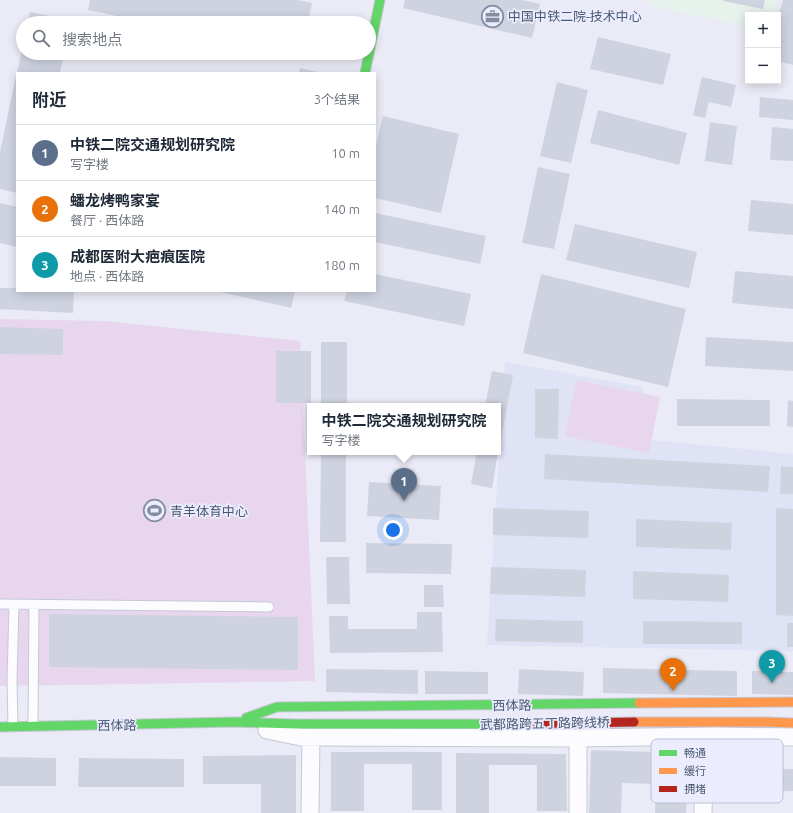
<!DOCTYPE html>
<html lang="zh">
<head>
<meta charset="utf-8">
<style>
	body { margin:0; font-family:Ubuntu,"Noto Sans SC",sans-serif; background:#f6f6f7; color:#1f2937 }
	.controls { position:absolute; right:12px; top:12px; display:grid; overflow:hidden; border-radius:0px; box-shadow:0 2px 10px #0003 }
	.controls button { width:36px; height:36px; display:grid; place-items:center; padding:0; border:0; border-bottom:1px solid #e0e1e3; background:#fff; color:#1f2937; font:20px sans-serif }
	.you { position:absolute; left:393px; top:530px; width:14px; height:14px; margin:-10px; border:3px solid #fff; border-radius:50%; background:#1a73e8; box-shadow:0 0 0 6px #1a73e833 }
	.badge { display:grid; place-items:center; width:26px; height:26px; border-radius:50%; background:#838ca1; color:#fff; font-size:13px; font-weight:700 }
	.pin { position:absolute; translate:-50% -33px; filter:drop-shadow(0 1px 2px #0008) }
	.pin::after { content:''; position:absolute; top:21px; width:14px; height:12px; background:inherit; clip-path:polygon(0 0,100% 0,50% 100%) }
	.popup { position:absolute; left:307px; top:403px; width:194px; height:52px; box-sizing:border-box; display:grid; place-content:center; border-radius:0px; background:#fff; filter:drop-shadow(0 1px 3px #0005); font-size:13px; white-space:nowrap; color:#747a83 }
	.popup b { font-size:15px; color:#1f2937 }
	.popup::after { content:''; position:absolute; left:50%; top:100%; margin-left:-8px; border:8px solid transparent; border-top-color:#fff }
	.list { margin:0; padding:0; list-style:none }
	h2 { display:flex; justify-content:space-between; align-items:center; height:52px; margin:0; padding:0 16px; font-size:17px }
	h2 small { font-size:13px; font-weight:400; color:#747a83 }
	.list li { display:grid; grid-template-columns:26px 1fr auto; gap:12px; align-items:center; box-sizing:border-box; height:56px; padding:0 16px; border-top:1px solid #e0e1e3 }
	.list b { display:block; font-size:15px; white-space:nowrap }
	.list p { margin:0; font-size:13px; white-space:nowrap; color:#747a83 }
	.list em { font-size:13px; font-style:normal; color:#747a83 }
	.icon { flex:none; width:22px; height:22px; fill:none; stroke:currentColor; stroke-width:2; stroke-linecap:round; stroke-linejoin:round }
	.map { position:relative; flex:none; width:793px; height:813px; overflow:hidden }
	.search { position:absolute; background:#fff; box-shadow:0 2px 10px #0003; left:16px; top:16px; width:360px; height:44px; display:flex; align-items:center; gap:10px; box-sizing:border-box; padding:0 14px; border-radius:22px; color:#747a83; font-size:15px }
	.panel { position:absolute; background:#fff; box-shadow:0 2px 10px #0003; left:16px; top:72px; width:360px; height:220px; border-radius:0px }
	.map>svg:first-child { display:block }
	.residential { fill:#e0e2f5 }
	.education { fill:#e6f2eb }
	.green { fill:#e7d6ee }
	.building { fill:#cfd3e0 }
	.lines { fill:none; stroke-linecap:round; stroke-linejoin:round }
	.lane-casing { stroke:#c5c9d5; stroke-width:11 }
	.street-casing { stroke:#c5c9d5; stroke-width:19 }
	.fast-casing { stroke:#c3c7d4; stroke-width:11 }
	.slow-casing { stroke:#c3c7d4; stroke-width:11 }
	.jam-casing { stroke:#c3c7d4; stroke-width:11 }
	.lane { stroke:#fcfcfe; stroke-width:9 }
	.street { stroke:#fcfcfe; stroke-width:17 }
	.fast { stroke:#63d668; stroke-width:9 }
	.slow { stroke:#ff974d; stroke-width:9 }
	.jam { stroke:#b3261e; stroke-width:9 }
	.labels { text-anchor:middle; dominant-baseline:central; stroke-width:3.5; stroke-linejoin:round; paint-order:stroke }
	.poi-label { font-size:13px; fill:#4b5973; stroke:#ebedfe; text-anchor:start }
	.street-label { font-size:13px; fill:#4b5973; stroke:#ebedfe }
	.key { fill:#ebedfe; stroke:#bbc1d4; stroke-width:1 }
	.key-label { font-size:11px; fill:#4b5973 }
</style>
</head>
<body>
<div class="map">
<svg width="793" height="813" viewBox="0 0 793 813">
	<rect width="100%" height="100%" fill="#eaebf6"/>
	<path class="residential" d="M505,362L643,387L642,439L793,454V651L487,645Z"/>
	<path class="education" d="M648,0H777L773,15H748V27L647,5Z"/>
	<path class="green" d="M0,319L104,321L300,341L315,681L0,686Z
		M576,380L660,397L649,453L565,436Z"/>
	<path class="building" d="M90,0H297L312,3L308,23H152L88,10Z
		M405,0H522L540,4L532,38L403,8Z
		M723,0H765L763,9L723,1Z
		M783,0H793V65L778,61V16Z
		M30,12L71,21V23H28Z
		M598,37L671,54L663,85L590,69Z
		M22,49L23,53H64L60,73H17Z
		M300,68L318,72V73H299Z
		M16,76L17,77V193L0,189V152Z
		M702,77L736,85L731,107L709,102L705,118L693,115Z
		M557,82L588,90L571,163L540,156Z
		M760,97L793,100V120L759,117Z
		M598,110L687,133L679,165L590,143Z
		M383,116L459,134L441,213L375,198V150Z
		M710,122L737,126L732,165L705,161Z
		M772,127L793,129V161L770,160Z
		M538,167L570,174L554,249L522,243Z
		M751,200L793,204V235L748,231Z
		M0,203L17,207V247L0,243Z
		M375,213L486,236L480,264L375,242Z
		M575,224L697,252L689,288L566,260Z
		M735,271L793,276V309L732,303Z
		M375,274L471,294L464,326L344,301L347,291H375Z
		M541,274L686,309L668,387L523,353Z
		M0,288H17V291H74L73,313L0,309Z
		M216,291H295L291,308Z
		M0,327L63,329V355L0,354Z
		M706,337L793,342V371L705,366Z
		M321,342H347V406H321Z
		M276,351H311V403H276Z
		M492,371L513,375L499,450H498V406H485Z
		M535,389H559L558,439L535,438Z
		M677,399L770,400V426H677Z
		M788,400L793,401V427L787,426Z
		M321,452H346V542H320Z
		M477,452H498L492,488L471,484Z
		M545,454L770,466L768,492L544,479Z
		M781,466L793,467V494H780Z
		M369,482L441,486L439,520L367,516Z
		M493,508L589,511L588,538L493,535Z
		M776,508L793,509V616L776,615Z
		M636,519L732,523L731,550L636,547Z
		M366,543L452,544L451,574L366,573Z
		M326,557H349L350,604H327Z
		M491,567L586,570L585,597L490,594Z
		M633,571L729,575L728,602L633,599Z
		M424,585H443L444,607H424Z
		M417,612H442L443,652L330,653L329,616H348V629H417Z
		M49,614L298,617V670L49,667Z
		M496,619L583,621V643L495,641Z
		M643,621L742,622V644H643Z
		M787,623H793V647H787Z
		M603,668L737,671V696L603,693Z
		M326,669L418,670V694L326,692Z
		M519,669L584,672L583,696L518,694Z
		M425,671L488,672V694H425Z
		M752,671L793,672V695L752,694Z
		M591,750L688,753L686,813H655L656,784L622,783L621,813H589Z
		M331,752H442V810H412V764H364V811H331Z
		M456,753L566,754L567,811H537V765H489V813H456Z
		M296,755V813H261V784H203V756Z
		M0,757L56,758V786H0Z
		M79,758L184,759V787H78Z
		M793,769V791L717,792V770Z"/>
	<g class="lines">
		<defs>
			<path id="lane" d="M0,604L269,607
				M33,726L34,605
				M13,727L12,682L14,605"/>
			<path id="street" d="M267,730L301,737L578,738L715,736L793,737
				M578,738V813
				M310,813L311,737
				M703,813L705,736"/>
			<path id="fast" d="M365,73L380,0
				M246,718L277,707L639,703
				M0,727L234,722L296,724H501"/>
			<path id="slow" d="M639,703L793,702
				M634,722H768L793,723"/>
			<path id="jam" d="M501,724L634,722"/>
		</defs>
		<use href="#lane" class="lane-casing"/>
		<use href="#street" class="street-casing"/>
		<use href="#fast" class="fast-casing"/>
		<use href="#slow" class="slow-casing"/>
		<use href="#jam" class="jam-casing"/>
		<use href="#lane" class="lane"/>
		<use href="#street" class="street"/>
		<use href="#fast" class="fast"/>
		<use href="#slow" class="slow"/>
		<use href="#jam" class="jam"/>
	</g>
	<defs>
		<symbol id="office-ring" viewBox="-11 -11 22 22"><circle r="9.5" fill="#ebedfe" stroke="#838ca1" stroke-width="1.5"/><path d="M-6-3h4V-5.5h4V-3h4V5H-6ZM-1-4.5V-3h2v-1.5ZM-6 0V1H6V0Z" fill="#838ca1"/></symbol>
		<symbol id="stadium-ring" viewBox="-11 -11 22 22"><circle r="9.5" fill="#ebedfe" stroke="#838ca1" stroke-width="1.5"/><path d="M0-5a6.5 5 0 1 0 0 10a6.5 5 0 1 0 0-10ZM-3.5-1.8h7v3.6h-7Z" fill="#838ca1"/></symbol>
	</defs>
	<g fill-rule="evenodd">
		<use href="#office-ring" x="480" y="4" width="25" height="25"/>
		<use href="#stadium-ring" x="142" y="498" width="25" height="25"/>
	</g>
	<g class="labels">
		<g class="poi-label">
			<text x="508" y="16">中国中铁二院-技术中心</text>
			<text x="170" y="511">青羊体育中心</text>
		</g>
		<g class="street-label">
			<text transform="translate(512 705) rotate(-1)">西体路</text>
			<text transform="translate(545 723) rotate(-1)">武都路跨五丁路跨线桥</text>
			<text transform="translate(117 725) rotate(-1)">西体路</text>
		</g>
	</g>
	<rect x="651" y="739" width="132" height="64" rx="6" class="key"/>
	<rect x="659" y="750" width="18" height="6" fill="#63d668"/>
	<rect x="659" y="768" width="18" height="6" fill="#ff974d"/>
	<rect x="659" y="786" width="18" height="6" fill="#b3261e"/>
	<g class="key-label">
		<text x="684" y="757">畅通</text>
		<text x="684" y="775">缓行</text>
		<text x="684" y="793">拥堵</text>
	</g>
</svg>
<div class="controls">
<button>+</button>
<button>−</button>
</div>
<div class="you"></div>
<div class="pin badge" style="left:404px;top:501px;background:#5c6f8a">1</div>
<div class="popup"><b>中铁二院交通规划研究院</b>写字楼</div>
<div class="pin badge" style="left:673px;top:691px;background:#e8710a">2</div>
<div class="pin badge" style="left:772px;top:683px;background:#0f9aa8">3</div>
<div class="search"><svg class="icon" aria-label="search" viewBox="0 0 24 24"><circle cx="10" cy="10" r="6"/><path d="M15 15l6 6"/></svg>搜索地点</div>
<section class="panel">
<h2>附近<small>3个结果</small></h2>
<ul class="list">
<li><span class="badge" style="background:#5c6f8a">1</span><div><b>中铁二院交通规划研究院</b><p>写字楼</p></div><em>10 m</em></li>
<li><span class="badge" style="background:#e8710a">2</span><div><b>蟠龙烤鸭家宴</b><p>餐厅 · 西体路</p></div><em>140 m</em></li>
<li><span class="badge" style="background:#0f9aa8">3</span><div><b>成都医附大疤痕医院</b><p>地点 · 西体路</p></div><em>180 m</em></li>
</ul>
</section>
</div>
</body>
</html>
